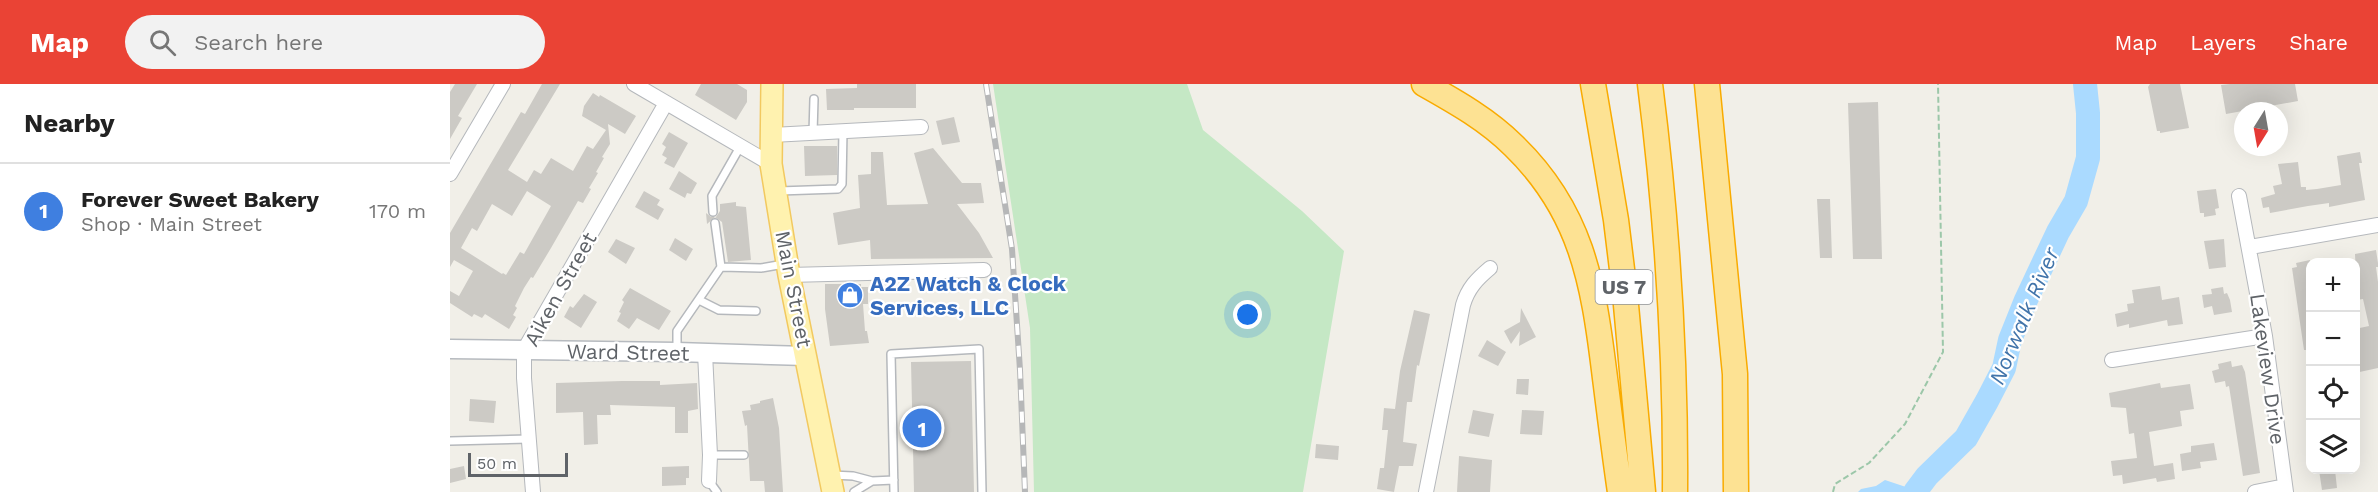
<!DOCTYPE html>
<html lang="en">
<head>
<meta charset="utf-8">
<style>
	body { margin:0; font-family:"Work Sans",sans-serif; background:#f2f2f2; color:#222 }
	.controls { position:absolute; right:18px; bottom:18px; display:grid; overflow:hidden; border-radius:12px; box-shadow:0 6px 24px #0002 }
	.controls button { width:54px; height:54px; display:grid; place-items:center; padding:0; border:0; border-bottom:2px solid #e0e0e0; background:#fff; color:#222; font:30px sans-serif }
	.compass { position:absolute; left:1784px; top:18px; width:54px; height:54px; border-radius:50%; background:#fff; box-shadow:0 6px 24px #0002; rotate:191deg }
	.scale { position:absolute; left:18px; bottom:15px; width:100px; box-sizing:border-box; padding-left:6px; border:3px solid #5f6368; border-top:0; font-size:16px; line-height:21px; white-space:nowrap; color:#5f6368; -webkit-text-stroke:4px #fff; paint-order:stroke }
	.you { position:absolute; left:798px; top:231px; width:21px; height:21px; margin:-15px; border:4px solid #fff; border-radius:50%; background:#1a73e8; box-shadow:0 0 0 9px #1a73e833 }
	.badge { display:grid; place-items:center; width:39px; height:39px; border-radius:50%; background:#ea4335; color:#fff; font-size:20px; font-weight:700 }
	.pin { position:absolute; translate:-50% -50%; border:3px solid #fff; box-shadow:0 2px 6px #0006 }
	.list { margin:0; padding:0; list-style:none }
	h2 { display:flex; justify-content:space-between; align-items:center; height:78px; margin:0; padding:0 24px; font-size:26px }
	h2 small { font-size:20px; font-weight:400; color:#767676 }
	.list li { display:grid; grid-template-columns:39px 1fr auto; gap:18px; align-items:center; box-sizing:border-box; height:96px; padding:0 24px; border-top:2px solid #e0e0e0 }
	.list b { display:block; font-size:22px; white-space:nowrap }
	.list p { margin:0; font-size:20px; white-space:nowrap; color:#767676 }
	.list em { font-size:20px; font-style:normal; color:#767676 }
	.icon { flex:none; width:33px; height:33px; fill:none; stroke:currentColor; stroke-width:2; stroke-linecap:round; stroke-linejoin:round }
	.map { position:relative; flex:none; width:1928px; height:408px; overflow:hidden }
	header { display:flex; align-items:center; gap:36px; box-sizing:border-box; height:84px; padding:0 30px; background:#ea4335; color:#fff }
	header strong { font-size:28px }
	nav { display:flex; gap:33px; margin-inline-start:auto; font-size:21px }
	.search { width:420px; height:54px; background:#f2f2f2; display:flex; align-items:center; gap:15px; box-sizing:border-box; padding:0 21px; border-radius:33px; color:#767676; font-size:22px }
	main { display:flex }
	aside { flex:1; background:#fff }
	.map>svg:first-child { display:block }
	.green { fill:#c5e8c5 }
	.water { fill:#aadaff }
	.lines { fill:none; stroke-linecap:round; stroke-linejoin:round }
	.river { stroke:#aadaff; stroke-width:24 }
	.building { fill:#cccac5; fill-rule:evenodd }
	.lane-casing { stroke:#b5b8bc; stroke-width:10 }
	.street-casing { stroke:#b5b8bc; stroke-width:16 }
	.secondary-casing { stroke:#b6babf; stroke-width:21 }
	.primary-casing { stroke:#f2c960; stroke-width:24 }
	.highway-casing { stroke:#f9ab00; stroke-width:27 }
	.path { stroke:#9cc7a9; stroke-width:2; stroke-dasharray:6 3; stroke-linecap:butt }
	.lane { stroke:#fff; stroke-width:7 }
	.street { stroke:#fff; stroke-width:14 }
	.secondary { stroke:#fff; stroke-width:18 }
	.primary { stroke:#fff2af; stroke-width:21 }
	.highway { stroke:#fde293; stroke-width:24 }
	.rail-casing { stroke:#b6b7b8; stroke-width:6 }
	.rail { stroke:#fff; stroke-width:4; stroke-dasharray:11; stroke-linecap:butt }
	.labels { text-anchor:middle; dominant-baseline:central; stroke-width:4.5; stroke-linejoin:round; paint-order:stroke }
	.shield { fill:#fff; stroke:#8f9295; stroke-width:1.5 }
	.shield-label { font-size:20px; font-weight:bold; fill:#5f6368 }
	.shop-label { font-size:21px; font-weight:bold; fill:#366cbe; stroke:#fff; text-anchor:start }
	.street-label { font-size:21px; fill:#5f6368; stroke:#fff }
	.water-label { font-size:22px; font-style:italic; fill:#4174aa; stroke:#fff }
</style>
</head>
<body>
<header>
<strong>Map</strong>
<div class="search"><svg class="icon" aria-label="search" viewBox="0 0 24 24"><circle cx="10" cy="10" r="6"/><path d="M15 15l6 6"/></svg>Search here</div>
<nav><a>Map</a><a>Layers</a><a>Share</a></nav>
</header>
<main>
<aside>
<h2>Nearby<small></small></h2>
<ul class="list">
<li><span class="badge" style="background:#3f7fe0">1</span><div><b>Forever Sweet Bakery</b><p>Shop · Main Street</p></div><em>170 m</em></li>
</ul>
</aside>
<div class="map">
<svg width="1928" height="408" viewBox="0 0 1928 408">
	<rect width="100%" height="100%" fill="#f1efe8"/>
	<path class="green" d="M543,0H737L753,46L852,127L894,167L853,408H584L580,244Z"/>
	<path class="water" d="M1477,392L1481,401L1477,408H1408L1411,405L1426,402L1435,396L1456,403L1463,397Z"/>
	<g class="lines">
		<path class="river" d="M1465,408L1477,392L1516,354L1537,317L1554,284L1560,256L1576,216L1608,148L1626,117L1638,74V29L1635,0"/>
	</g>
	<path class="building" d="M5,0H27L8,32L12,34L0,55V8Z
		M92,0H110L58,86L77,98L84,86L91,90L101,74L123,87L137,62L143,65L156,46L132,32L134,22L143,9L149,13L150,11L186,32L175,50L158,40L160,60L152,73L154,74L146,88L148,89L139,104L141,105L133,119L128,117L101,164L83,194L81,193L74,204L65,222L67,224L63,231L66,233L59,245L35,230L32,234L24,230L22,233L0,219V207L9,212L23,187L4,176L0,183V149L71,28L75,30ZM77,107L101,122L74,170L70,168L56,191L53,189L52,190L11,164L22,144L27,147L42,120L62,132Z
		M251,0H287L297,6V18L286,36L245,11Z
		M407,0H466V24H404V26H377L376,5L407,4Z
		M1700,0H1730L1739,44L1710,49V47H1707L1698,3Z
		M1780,0H1845L1848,17L1776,30L1771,1Z
		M1428,18L1432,175H1403L1398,19Z
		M504,33L510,58L492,61L486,37Z
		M219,48L238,59L224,84L214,79L217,74L212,71L216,63L212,60Z
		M354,62H387V91L355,92Z
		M483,64L512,99H531L534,119L507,120L529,149L543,174L421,175L420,156L388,161L383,129L410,124L408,91L421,90V68H433L437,121L478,120L464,69Z
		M1910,68L1912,79H1909L1915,116L1879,123V119L1858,122L1820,129L1819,123L1813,124L1811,114L1825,110L1823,102L1832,100L1828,80L1848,78L1851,103H1856V106L1867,105L1891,101L1887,72Z
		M229,87L247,99L241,110L237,109L235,114L219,105Z
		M1766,105L1769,124L1765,125L1766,131L1754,133V129H1750L1747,107Z
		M194,107L210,116L207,121L214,125L208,136L185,123Z
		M1367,115H1380L1382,174H1370Z
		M286,118V122L296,123L301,176L278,178L272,138L265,133L257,140L256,129L261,133H266L270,127V120Z
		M225,154L243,165L236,177L219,166Z
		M166,155L185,164L176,180L158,168Z
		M1774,155L1776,183L1759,185L1754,157Z
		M1926,166L1928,179V183H1926L1928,198V284L1905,289V245L1919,242L1913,215L1907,216L1905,170Z
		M1860,176V266H1854L1842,184L1847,183L1846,179Z
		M375,200H411V203H418V220H413L415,247H417L419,259L380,262L375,225Z
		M1710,202L1712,216L1729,213L1733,240L1718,242L1717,236L1679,244V240L1667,243L1665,230L1678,227L1677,220L1684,219L1682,206Z
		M1773,203L1774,210L1777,209L1780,216L1782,228L1764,231L1762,222L1754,224L1752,211L1762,210L1761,205Z
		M180,204L221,227L209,246L187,234L179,245L167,237L171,229L169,228L174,218L172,216Z
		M134,210L147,218L131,244L114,233L120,222L123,224Z
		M1071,224L1086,253L1069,262L1070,247L1061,260L1054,247L1070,238Z
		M964,226L980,230L969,282L967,281L962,318H957L953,358L967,360L963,382H949L944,408L927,405L930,384H934L938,346H932L934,324L945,325L950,287Z
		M1037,256L1056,268L1048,282L1028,272Z
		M521,277L524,408H464L461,278Z
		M1781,277L1782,283L1792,281L1795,288L1810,389L1793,392L1779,302L1776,303L1775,297L1765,299L1762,287L1769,285L1768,280Z
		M1067,295H1079L1078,311L1066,310Z
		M172,297H210V301L247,299L248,325L238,327V349H225V323L160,321L161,331H147L148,360L134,361L133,328L106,329V299Z
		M1710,299L1711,304L1740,300L1744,325L1730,327L1732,342L1699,348L1704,382L1723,379L1725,395L1707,398L1706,394L1673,400L1672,391L1663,392L1661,377L1687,374L1684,349L1679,350L1676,324L1661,323L1659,309Z
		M323,314L329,344L333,408H315L314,397H300L297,341L295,342L292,327L301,326L300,321L310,319V317Z
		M20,315L46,317L44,339L19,337Z
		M1023,326L1044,330L1039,353L1018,349Z
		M1072,326L1094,327L1092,351L1070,350Z
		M1764,359L1767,376L1750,378L1751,384L1732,387L1730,370L1741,368V362Z
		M866,360L889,362L888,376L865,374Z
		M1009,372L1042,376L1040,408H1007Z
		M14,382L16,395L0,399V385Z
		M239,382V394H236V401L212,402V383Z
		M1869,386H1885L1887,404L1872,406Z"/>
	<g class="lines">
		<defs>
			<path id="lane" d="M363,49L364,15
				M329,107L388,105L392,100L393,47
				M263,128L262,112L290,63
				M265,139L271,183
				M249,216L269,226L306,227
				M227,268V247L271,183L311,184L334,180
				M0,357L79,355
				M260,371H294
				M382,391L403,392L422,397L404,408
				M259,397L267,408
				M422,397L444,396
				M444,408L441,270L529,265L532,408"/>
			<path id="street" d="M184,0L321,80
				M322,51L471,43
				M0,90L53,0
				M1789,112L1815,252L1836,408
				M1800,163L1928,141
				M339,191L534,186
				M255,269L260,371L259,397
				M1662,276L1815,252
				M83,408L74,294V266L216,19
				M976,408L1013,221C1018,204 1027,195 1040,184
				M1805,408L1835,402"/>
			<path id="secondary" d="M0,265L227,268L356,272"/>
			<path id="primary" d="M322,0L321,80L339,191L383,408"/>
			<path id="highway" d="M974,0C1006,18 1038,36 1064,62C1131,127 1143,197 1154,286C1159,326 1164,367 1170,408
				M1143,0L1166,136L1175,210L1193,408
				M1200,0C1217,135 1226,272 1225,408
				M1257,0L1285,290L1286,408"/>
		</defs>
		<use href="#lane" class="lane-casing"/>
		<use href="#street" class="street-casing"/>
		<use href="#secondary" class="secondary-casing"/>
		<use href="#primary" class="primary-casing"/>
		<use href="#highway" class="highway-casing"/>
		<path class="path" d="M1383,408L1385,400L1419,379L1455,340L1493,268L1488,0"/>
		<use href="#lane" class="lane"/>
		<use href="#street" class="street"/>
		<use href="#secondary" class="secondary"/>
		<use href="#primary" class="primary"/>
		<use href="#highway" class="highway"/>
		<defs>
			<path id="rail" d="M536,0L562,165L570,286L575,408"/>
		</defs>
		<use href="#rail" class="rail-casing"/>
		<use href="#rail" class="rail"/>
	</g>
	<defs>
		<symbol id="shop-disc" viewBox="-11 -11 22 22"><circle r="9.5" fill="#3f7fe0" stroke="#fff"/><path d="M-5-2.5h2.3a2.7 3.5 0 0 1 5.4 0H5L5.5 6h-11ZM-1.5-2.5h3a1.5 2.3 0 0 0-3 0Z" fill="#fff"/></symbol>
	</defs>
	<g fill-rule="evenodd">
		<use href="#shop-disc" x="385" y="196" width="30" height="30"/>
	</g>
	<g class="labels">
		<rect class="shield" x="1145.5" y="186" width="57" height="34" rx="4.5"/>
		<g class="shield-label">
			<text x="1174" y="203">US 7</text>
		</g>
		<g class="shop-label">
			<text x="420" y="199">A2Z Watch &amp; Clock<tspan x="420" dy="24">Services, LLC</tspan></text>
		</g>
		<g class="street-label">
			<text transform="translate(110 205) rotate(-61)">Aiken Street</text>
			<text transform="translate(344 205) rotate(79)">Main Street</text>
			<text transform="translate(178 268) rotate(1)">Ward Street</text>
			<text transform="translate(1818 285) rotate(82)">Lakeview Drive</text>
		</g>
		<g class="water-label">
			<text transform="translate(1574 232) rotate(-67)">Norwalk River</text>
		</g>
	</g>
</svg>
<div class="controls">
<button>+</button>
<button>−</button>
<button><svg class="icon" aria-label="locate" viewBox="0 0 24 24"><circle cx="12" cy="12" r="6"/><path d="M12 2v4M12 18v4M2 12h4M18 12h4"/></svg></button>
<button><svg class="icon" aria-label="layers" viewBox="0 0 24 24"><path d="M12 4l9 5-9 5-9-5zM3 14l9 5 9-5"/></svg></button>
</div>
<svg class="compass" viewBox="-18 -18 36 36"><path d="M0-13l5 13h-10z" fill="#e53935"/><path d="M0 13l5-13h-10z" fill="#767676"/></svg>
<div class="scale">50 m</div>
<div class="you"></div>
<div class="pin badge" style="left:472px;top:344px;background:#3f7fe0">1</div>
</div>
</main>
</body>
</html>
